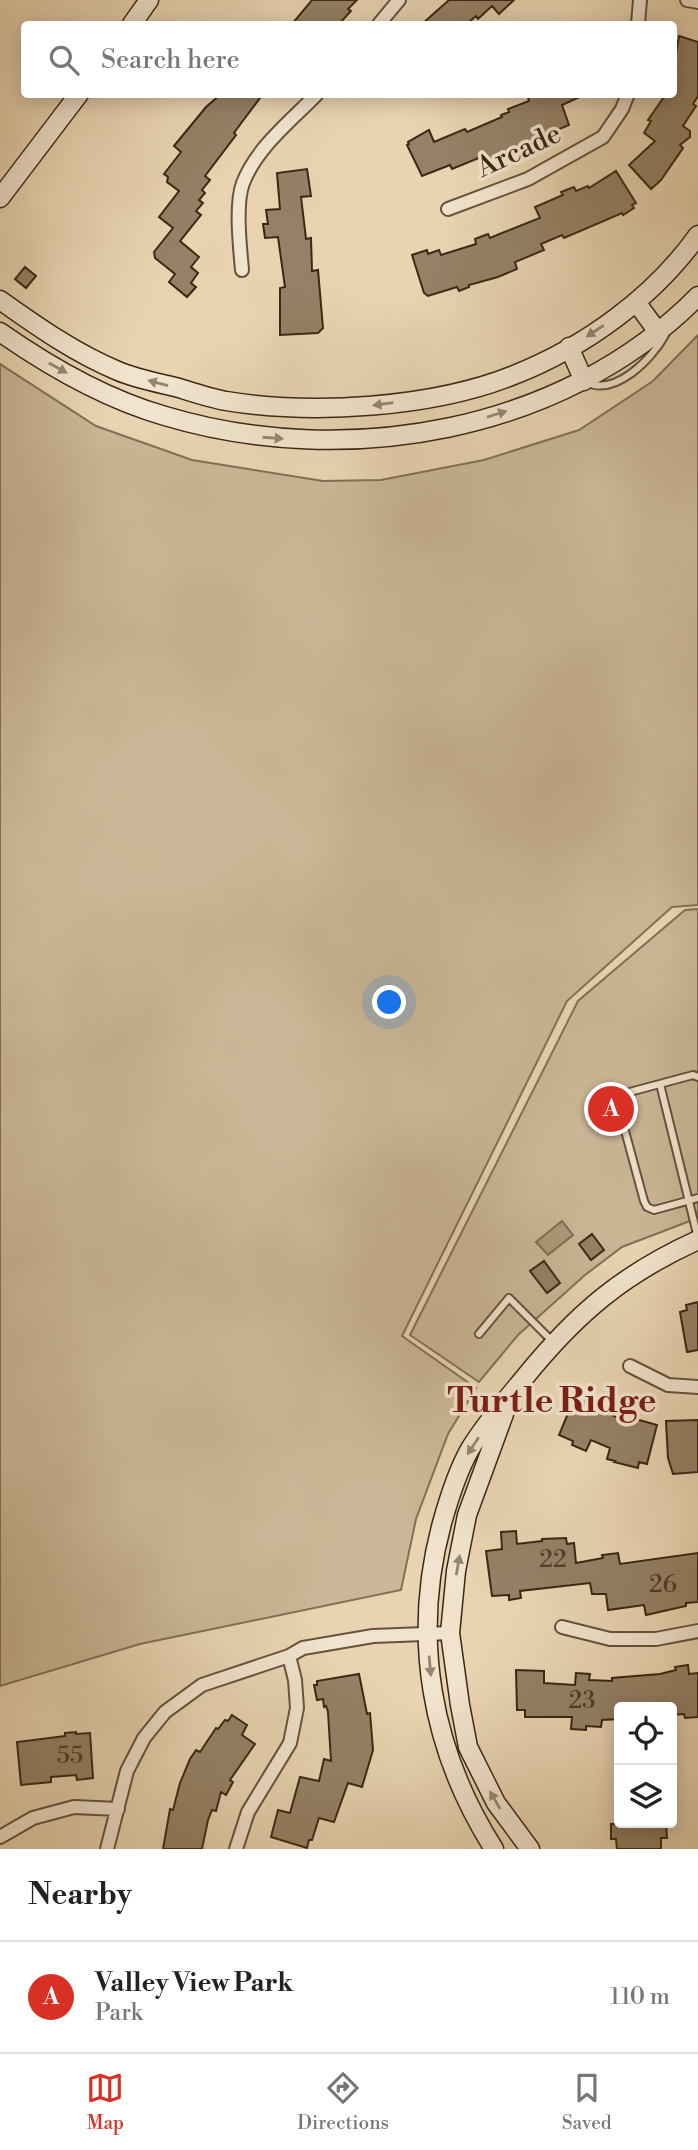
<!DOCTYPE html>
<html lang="en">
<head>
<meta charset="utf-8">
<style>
	body { margin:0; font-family:"Libre Bodoni",serif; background:#f2f2f2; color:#222 }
	.controls { position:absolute; right:21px; bottom:21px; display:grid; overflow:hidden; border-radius:7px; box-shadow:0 4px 18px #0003 }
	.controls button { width:63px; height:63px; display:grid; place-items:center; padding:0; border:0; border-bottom:2px solid #e0e0e0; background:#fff; color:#222; font:35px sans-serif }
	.you { position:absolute; left:390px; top:1003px; width:24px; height:24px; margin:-18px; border:5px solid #fff; border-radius:50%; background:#1a73e8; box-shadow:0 0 0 10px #1a73e833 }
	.badge { display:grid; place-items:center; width:46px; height:46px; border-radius:50%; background:#d93025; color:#fff; font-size:23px; font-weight:700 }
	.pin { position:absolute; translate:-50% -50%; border:4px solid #fff; box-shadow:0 2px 7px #0006 }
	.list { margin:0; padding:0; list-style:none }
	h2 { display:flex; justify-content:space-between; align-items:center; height:91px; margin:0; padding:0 28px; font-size:30px }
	h2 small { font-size:23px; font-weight:400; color:#767676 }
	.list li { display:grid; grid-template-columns:46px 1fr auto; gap:21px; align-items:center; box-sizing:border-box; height:112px; padding:0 28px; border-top:2px solid #e0e0e0 }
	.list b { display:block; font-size:26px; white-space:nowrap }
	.list p { margin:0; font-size:23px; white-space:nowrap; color:#767676 }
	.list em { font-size:23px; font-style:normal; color:#767676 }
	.icon { flex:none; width:38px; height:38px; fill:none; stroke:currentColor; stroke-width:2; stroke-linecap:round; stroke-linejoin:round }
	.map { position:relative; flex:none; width:698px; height:1849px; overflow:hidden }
	.search { position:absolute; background:#fff; box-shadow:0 4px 18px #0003; left:21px; right:21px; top:21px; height:77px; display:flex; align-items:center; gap:18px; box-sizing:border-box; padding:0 24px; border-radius:7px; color:#767676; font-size:26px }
	.sheet { height:203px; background:#fff }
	nav { display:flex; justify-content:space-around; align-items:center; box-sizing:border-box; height:98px; border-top:2px solid #e0e0e0; background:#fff; font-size:19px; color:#767676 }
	nav a { display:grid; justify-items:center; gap:4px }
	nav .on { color:#d93025 }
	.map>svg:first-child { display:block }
	.green { fill:#cbb797; stroke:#837056; stroke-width:2 }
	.water { fill:#ae9a7c; stroke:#806c52; stroke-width:2 }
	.building { fill:#958166; stroke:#3b2814; stroke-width:2 }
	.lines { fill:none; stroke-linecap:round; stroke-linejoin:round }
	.lane-casing { stroke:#66533c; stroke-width:10 }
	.street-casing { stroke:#66533c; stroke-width:16 }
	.secondary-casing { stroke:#3b2814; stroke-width:21 }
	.lane { stroke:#f1e3cd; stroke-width:6 }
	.street { stroke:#f1e3cd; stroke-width:12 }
	.secondary { stroke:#f1e3cd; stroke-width:18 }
	.oneway { fill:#968670 }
	.labels { text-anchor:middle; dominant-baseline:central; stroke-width:7; stroke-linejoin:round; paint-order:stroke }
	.number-label { font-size:24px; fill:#523e28 }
	.street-label { font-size:28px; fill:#3b2814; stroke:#f1e3cd }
	.district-label { font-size:35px; font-weight:bold; fill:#7a1f14; stroke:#f1e3cd }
</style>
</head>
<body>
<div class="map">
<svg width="698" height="1849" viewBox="0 0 698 1849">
	<rect width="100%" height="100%" fill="#e9d4b2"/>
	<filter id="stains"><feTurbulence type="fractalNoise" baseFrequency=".00286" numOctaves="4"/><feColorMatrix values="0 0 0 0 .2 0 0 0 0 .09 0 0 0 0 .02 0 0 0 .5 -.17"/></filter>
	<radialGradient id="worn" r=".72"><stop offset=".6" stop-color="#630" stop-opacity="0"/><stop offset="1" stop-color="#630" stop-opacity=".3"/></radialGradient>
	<path class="green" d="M698,335V905L672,907L567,1001L402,1336L476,1388L448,1434L416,1519L401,1590L140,1644L0,1686V364L96,426L192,460L323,481L381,480L484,460L579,430L653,381Z
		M698,909V1218L622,1247L585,1275L518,1335L479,1382L410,1335L578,1001L685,910Z"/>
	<path class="water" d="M562,1221L573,1235L548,1255L536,1242Z"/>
	<path class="building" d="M312,0H357L348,9L351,11L339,24H292Z
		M449,0H514L499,14L492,6L478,19L476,16L467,24H422Z
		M679,36L698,42V96L693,104L696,106L683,126L690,131V137L680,145L683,148L661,180L651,189L629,165L655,141L644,133L651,121L648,120L666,94H674V65Z
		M221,94H263L242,122L234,133L236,135L205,176L210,180L202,190L205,193L199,200L203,203L196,211L201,215L180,241L199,257L191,267L198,273L191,283L196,287L187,297L169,282L175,274L155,258L154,252L173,228L159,217L179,191L167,182L168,177L164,174L181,152L174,146L206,107Z
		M527,94H586L562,105L569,125L538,138L539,142L511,154L512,156L499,162L498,157L484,163L481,157L452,169L450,165L422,176L407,145L409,144L408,142L429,130L434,142L465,129L467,132L502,117L501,115L509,112L508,109L529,101Z
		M307,169L311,196L301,197L305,230L306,239L311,238L312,271L318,270L323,328L318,333L280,335V288L285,287L278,237L265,238L263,224H268L266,210L280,209L277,173Z
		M616,171L636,203L632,205L634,208L623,215L622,213L564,238L562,235L541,244L544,250L515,262L517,269L498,277L469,285V287L459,291L457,287L428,296L424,293L412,255L427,250L428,254L439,250L441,255L476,244L475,239L488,234L490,238L502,233L540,218L535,207L563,195L561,192L574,187L576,191L588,186L589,188Z
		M25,267L36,276L26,288L15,279Z
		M592,1234L604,1250L591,1260L579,1244Z
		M544,1261L560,1283L547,1293L530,1271Z
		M698,1302V1350L687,1352L680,1312L687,1310L686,1305Z
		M576,1394L603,1403L600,1410L631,1423L632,1418L657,1425L647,1464L639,1462L638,1468L614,1462L615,1461L607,1459L610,1448L591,1440L586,1451L572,1445L573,1441L559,1435Z
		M698,1420V1472L673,1474L668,1458L666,1421Z
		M516,1531L517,1544L542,1541V1539L566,1538L567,1544L574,1543L576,1563L603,1558L602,1555L618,1553L620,1564L698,1553V1602L686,1603V1606L646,1615L644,1605L608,1610L606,1594H592L590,1583L520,1591L521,1598L509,1600V1595L492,1596L486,1551L502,1549L501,1532Z
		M688,1665L689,1674L698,1673V1717L685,1718L684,1714L672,1715V1707H619V1719L602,1720L601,1727L586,1726V1730L571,1729L572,1717H525V1710H517L516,1670L544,1671V1683L575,1685L576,1673L590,1674L589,1680L612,1681V1678L660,1674L676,1670L675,1667Z
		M359,1674L367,1714L370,1713L373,1750L362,1787L348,1783L334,1822L319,1818L312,1840H309L307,1848L271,1837L278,1810L290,1813L300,1777L319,1781L324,1759L331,1761L328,1712L326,1706L324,1707L323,1699L317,1700L314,1685H317V1681Z
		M232,1715L247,1725L242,1735L255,1744L230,1780L233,1782L226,1795L221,1792L216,1811L212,1810L208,1820L202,1849H163L170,1809L173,1810L180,1783L190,1759L196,1750L200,1752L216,1728L218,1729L225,1720L228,1721Z
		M76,1732V1734L90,1733L93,1778L77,1780L76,1775L51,1777V1782L21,1785L17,1742L65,1736V1733Z
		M654,1823L666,1824L667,1838H661V1849H617L616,1839H611V1824Z"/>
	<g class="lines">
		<defs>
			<path id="lane" d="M586,382C615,397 652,359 665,335
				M698,1077L693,1075L626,1093L620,1098L618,1105L644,1201L647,1207L654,1210L698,1198
				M660,1084L698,1238
				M479,1334L509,1298L552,1341"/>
			<path id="street" d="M687,0L698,2
				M379,24L399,0
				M638,24L640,0
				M448,209L528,179L603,137L622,109L628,94
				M242,270C240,247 235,204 243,183C257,147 291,121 317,94
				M630,1366L668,1385L698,1387
				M562,1627L610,1639H656L698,1631
				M0,1837L33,1818L74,1807L118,1809
				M107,1849L127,1771L144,1738L165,1712L202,1685L289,1656L303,1648L373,1636L450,1633
				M236,1849L248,1812L290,1743L297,1708L295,1680L289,1656"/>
			<path id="secondary" d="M132,24L149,0
				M0,198L79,94
				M0,300C38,327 75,353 118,371C137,379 159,383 179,388C195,393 210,398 226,401C313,415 432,408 514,375C585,347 654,297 698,235
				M636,302L658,332
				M0,332C50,367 106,399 165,416C345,470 563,433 698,296
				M569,347L584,381
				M504,1414L467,1515L456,1571L450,1633L460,1705L468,1747L496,1803L530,1849
				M494,1849C431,1750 411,1637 442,1523C449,1498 457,1472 470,1449C485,1424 506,1400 525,1377C577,1313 623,1274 698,1240"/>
		</defs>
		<use href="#lane" class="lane-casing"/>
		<use href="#street" class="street-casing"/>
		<use href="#secondary" class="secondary-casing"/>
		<use href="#lane" class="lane"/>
		<use href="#street" class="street"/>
		<use href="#secondary" class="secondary"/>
	</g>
	<defs><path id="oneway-solid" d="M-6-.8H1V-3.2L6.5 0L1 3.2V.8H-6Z" transform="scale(1.75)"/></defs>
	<g class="oneway">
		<use href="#oneway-solid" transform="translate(595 331) rotate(147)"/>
		<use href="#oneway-solid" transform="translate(58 368) rotate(29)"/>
		<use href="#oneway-solid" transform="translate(158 383) rotate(-165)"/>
		<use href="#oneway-solid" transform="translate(383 404) rotate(172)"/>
		<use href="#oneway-solid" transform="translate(497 414) rotate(-17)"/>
		<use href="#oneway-solid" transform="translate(273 438) rotate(4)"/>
		<use href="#oneway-solid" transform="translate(473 1446) rotate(123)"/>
		<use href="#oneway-solid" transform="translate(458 1565) rotate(-80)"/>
		<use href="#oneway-solid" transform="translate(430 1666) rotate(85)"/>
		<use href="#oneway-solid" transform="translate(495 1800) rotate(-120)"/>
	</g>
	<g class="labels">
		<g class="number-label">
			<text x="553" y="1560">22</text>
			<text x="663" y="1585">26</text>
			<text x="582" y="1701">23</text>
			<text x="70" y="1756">55</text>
		</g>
		<g class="street-label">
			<text transform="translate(519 151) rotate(-25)">Arcade</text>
		</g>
		<g class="district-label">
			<text x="552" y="1401">Turtle Ridge</text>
		</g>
	</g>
	<rect width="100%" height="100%" filter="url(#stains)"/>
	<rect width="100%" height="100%" fill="url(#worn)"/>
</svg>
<div class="controls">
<button><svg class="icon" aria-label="locate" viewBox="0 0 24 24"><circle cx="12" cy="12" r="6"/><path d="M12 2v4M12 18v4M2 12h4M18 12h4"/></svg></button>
<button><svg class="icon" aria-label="layers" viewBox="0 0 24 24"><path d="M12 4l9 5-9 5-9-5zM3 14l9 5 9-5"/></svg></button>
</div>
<div class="you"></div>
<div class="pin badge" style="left:611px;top:1109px">A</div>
<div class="search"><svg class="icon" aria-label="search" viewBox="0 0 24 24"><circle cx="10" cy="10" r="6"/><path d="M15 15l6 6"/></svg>Search here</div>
</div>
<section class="sheet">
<h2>Nearby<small></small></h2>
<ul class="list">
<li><span class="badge">A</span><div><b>Valley View Park</b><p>Park</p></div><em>110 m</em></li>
</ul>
</section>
<nav>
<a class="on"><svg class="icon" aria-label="map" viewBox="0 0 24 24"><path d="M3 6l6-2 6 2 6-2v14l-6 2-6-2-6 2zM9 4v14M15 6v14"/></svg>Map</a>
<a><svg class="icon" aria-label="directions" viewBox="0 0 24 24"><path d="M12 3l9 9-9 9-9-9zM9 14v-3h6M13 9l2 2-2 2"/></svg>Directions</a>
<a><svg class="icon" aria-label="saved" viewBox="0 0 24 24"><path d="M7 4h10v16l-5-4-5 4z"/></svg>Saved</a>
</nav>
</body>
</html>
